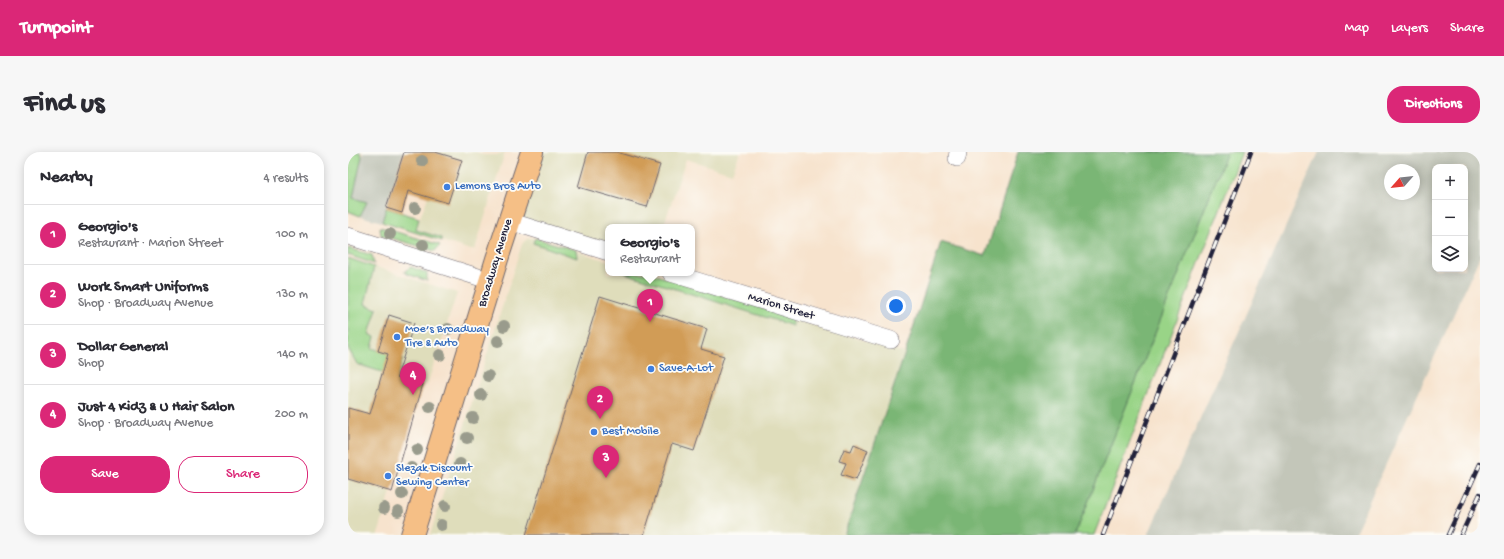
<!DOCTYPE html>
<html lang="en">
<head>
<meta charset="utf-8">
<style>
	body { margin:0; font-family:"Gochi Hand",sans-serif; background:#f7f7f7; color:#2b2b33 }
	.controls { position:absolute; right:12px; top:12px; display:grid; overflow:hidden; border-radius:8px; box-shadow:0 2px 10px #0003 }
	.controls button { width:36px; height:36px; display:grid; place-items:center; padding:0; border:0; border-bottom:1px solid #e1e1e2; background:#fff; color:#2b2b33; font:20px sans-serif }
	.compass { position:absolute; left:1036px; top:12px; width:36px; height:36px; border-radius:50%; background:#fff; box-shadow:0 2px 10px #0003; rotate:243deg }
	.you { position:absolute; left:548px; top:154px; width:14px; height:14px; margin:-10px; border:3px solid #fff; border-radius:50%; background:#1a73e8; box-shadow:0 0 0 6px #1a73e833 }
	.badge { display:grid; place-items:center; width:26px; height:26px; border-radius:50%; background:#db2777; color:#fff; font-size:13px; font-weight:700 }
	.pin { position:absolute; translate:-50% -33px; filter:drop-shadow(0 1px 2px #0008) }
	.pin::after { content:''; position:absolute; top:21px; width:14px; height:12px; background:inherit; clip-path:polygon(0 0,100% 0,50% 100%) }
	.popup { position:absolute; left:257px; top:72px; width:90px; height:52px; box-sizing:border-box; display:grid; place-content:center; border-radius:8px; background:#fff; filter:drop-shadow(0 1px 3px #0005); font-size:13px; white-space:nowrap; color:#7c7c81 }
	.popup b { font-size:15px; color:#2b2b33 }
	.popup::after { content:''; position:absolute; left:50%; top:100%; margin-left:-8px; border:8px solid transparent; border-top-color:#fff }
	.list { margin:0; padding:0; list-style:none }
	h2 { display:flex; justify-content:space-between; align-items:center; height:52px; margin:0; padding:0 16px; font-size:17px }
	h2 small { font-size:13px; font-weight:400; color:#7c7c81 }
	.list li { display:grid; grid-template-columns:26px 1fr auto; gap:12px; align-items:center; box-sizing:border-box; height:60px; padding:0 16px; border-top:1px solid #e1e1e2 }
	.list b { display:block; font-size:15px; white-space:nowrap }
	.list p { margin:0; font-size:13px; white-space:nowrap; color:#7c7c81 }
	.list em { font-size:13px; font-style:normal; color:#7c7c81 }
	.actions { display:flex; gap:8px; padding:12px 16px }
	.actions a { flex:1; padding:9px 0; border:1px solid #db2777; border-radius:16px; text-align:center; font-size:14px; color:#db2777 }
	.actions .main { background:#db2777; color:#fff }
	.icon { flex:none; width:22px; height:22px; fill:none; stroke:currentColor; stroke-width:2; stroke-linecap:round; stroke-linejoin:round }
	.map { position:relative; flex:none; width:1132px; height:383px; overflow:hidden; border-radius:16px }
	header { display:flex; align-items:center; gap:24px; box-sizing:border-box; height:56px; padding:0 20px; background:#db2777; color:#fff }
	header strong { font-size:19px }
	nav { display:flex; gap:22px; margin-inline-start:auto; font-size:14px }
	.intro { display:flex; align-items:center; justify-content:space-between; box-sizing:border-box; height:96px; padding:0 24px }
	h1 { margin:0; font-size:28px }
	.button { padding:10px 18px; border-radius:16px; background:#db2777; color:#fff; font-size:14px; font-weight:700 }
	main { display:flex; gap:24px; padding:0 24px }
	aside { flex:1; background:#fff; border-radius:16px; box-shadow:0 2px 10px #0003 }
	.map>svg:first-child { display:block }
	.built { fill:#dfddbb }
	.industrial { fill:#c3c6b9; fill-rule:evenodd }
	.green { fill:#99d487; stroke:#5e7b61 }
	.forest { fill:#7ab674; stroke:#4e6c58 }
	.building { fill:#d19c57 }
	.lines { fill:none; stroke-linecap:round; stroke-linejoin:round }
	.minor-casing { stroke:#6d666e; stroke-width:18 }
	.major-casing { stroke:#6d666e; stroke-width:24 }
	.minor { stroke:#fff; stroke-width:17 }
	.major { stroke:#f5bf86; stroke-width:22 }
	.rail-casing { stroke:#22223b; stroke-width:4.5 }
	.rail { stroke:#fdfcf7; stroke-width:3; stroke-dasharray:9; stroke-linecap:butt }
	.tree { fill:#999b8c }
	.shop-dot { fill:#3f7fe0; stroke:#fdfcf7; stroke-width:1.5 }
	.labels { text-anchor:middle; dominant-baseline:central; stroke-width:3.5; stroke-linejoin:round; paint-order:stroke }
	.shop-label { font-size:12px; fill:#366cbe; stroke:#fdfcf7; text-anchor:start }
	.street-label { font-size:12px; fill:#22223b; stroke:#fdfcf7 }
</style>
</head>
<body>
<header>
<strong>Turnpoint</strong>
<nav><a>Map</a><a>Layers</a><a>Share</a></nav>
</header>
<div class="intro"><h1>Find us</h1><a class="button">Directions</a></div>
<main>
<aside>
<h2>Nearby<small>4 results</small></h2>
<ul class="list">
<li><span class="badge">1</span><div><b>Georgio's</b><p>Restaurant · Marion Street</p></div><em>100 m</em></li>
<li><span class="badge">2</span><div><b>Work Smart Uniforms</b><p>Shop · Broadway Avenue</p></div><em>130 m</em></li>
<li><span class="badge">3</span><div><b>Dollar General</b><p>Shop</p></div><em>140 m</em></li>
<li><span class="badge">4</span><div><b>Just 4 Kidz &amp; U Hair Salon</b><p>Shop · Broadway Avenue</p></div><em>200 m</em></li>
</ul>
<div class="actions"><a class="main">Save</a><a>Share</a></div>
</aside>
<div class="map">
<svg width="1132" height="383" viewBox="0 0 1132 383">
	<rect width="100%" height="100%" fill="#fdfcf7"/>
	<filter id="ink" filterUnits="userSpaceOnUse"><feTurbulence type="fractalNoise" baseFrequency=".025" numOctaves="2"/><feDisplacementMap in="SourceGraphic" scale="8" xChannelSelector="R" yChannelSelector="G"/><feConvolveMatrix kernelMatrix="1 2 1 2 8 2 1 2 1" color-interpolation-filters="sRGB"/></filter>
	<filter id="wash" filterUnits="userSpaceOnUse"><feTurbulence type="fractalNoise" baseFrequency=".012" numOctaves="4" result="noise"/><feDisplacementMap in="SourceGraphic" scale="16" xChannelSelector="R" yChannelSelector="G"/><feGaussianBlur stdDeviation="0.9" result="paint"/><feColorMatrix in="noise" values="0 0 0 0 0 0 0 0 0 0 0 0 0 0 0 0 0 1.4 0 .05"/><feComposite in="paint" operator="in"/></filter>
	<g filter="url(#wash)">
		<rect width="100%" height="100%" fill="#f7e3cd"/>
		<path class="built" d="M81,0H129L135,3H148L157,0L127,97L123,98L94,89V86L67,78L80,45L68,41Z
			M183,0H392L384,21L338,7L315,75H260V101L161,69Z
			M180,86H187L260,109V121H301L557,201L496,383H82L174,92Z
			M0,106L109,141L79,233L75,232L30,383H0Z"/>
		<path class="industrial" d="M15,0H56L34,70L12,64L19,50L5,46Z
			M971,0H1132V104L1006,383H800ZM1087,15H1117V117H1087ZM1042,18H1066V42H1042Z"/>
		<path class="green" d="M0,0H12L14,4L5,46L19,50L12,64L0,59Z
			M879,0H894L746,383H727Z
			M38,56L71,66L68,78L94,86V89L34,70Z
			M32,75L92,93L87,99L33,83Z
			M187,86L228,98L229,106L185,91Z
			M0,96L24,103L26,112L0,103Z
			M0,106L26,115L17,152L29,157L21,182L27,185L24,196L55,207L49,225L9,212L0,196Z
			M63,115L79,121V129L57,121V119Z
			M277,121H301L442,164L445,174Z"/>
		<path class="forest" d="M670,0H879L727,383H496L557,201L593,90L637,104Z"/>
		<g id="blocks">
			<path class="building" d="M56,0H87L114,8L100,51L60,39L54,61L38,56Z
				M240,0H268L312,13L299,55L230,35Z
				M252,144L359,177L353,197L376,204L346,299L324,292L296,383H178Z
				M41,163L66,171L49,225L75,232L44,340L0,327V256L22,262L40,202L30,199Z
				M506,292L520,298L508,328L493,323L498,311L491,309L496,297L503,299Z"/>
		</g>
	</g>
	<g filter="url(#ink)">
		<use href="#blocks" fill-opacity="0" stroke="#6d666e" stroke-width="1"/>
		<g class="lines">
			<defs>
				<path id="minor" d="M609,6L610,0
					M161,69L260,100
					M0,84L143,129
					M323,121L543,188"/>
				<path id="major" d="M64,383L149,107L184,0"/>
			</defs>
			<use href="#minor" class="minor-casing"/>
			<use href="#major" class="major-casing"/>
			<use href="#minor" class="minor"/>
			<use href="#major" class="major"/>
			<defs>
				<path id="rail" d="M755,383L903,0
					M1100,383L1132,312
					M1113,383L1132,342"/>
			</defs>
			<use href="#rail" class="rail-casing"/>
			<use href="#rail" class="rail"/>
		</g>
		<g class="tree">
			<circle cx="74" cy="9" r="6"/>
			<circle cx="67" cy="56" r="6"/>
			<circle cx="42" cy="82" r="6"/>
			<circle cx="75" cy="93" r="6"/>
			<circle cx="156" cy="174" r="6"/>
			<circle cx="100" cy="177" r="6"/>
			<circle cx="150" cy="189" r="6"/>
			<circle cx="92" cy="203" r="6"/>
			<circle cx="140" cy="224" r="6"/>
			<circle cx="133" cy="243" r="6"/>
			<circle cx="82" cy="255" r="6"/>
			<circle cx="125" cy="266" r="6"/>
			<circle cx="119" cy="286" r="6"/>
			<circle cx="69" cy="298" r="6"/>
			<circle cx="112" cy="312" r="6"/>
			<circle cx="63" cy="316" r="6"/>
			<circle cx="54" cy="342" r="6"/>
			<circle cx="97" cy="354" r="6"/>
			<circle cx="36" cy="356" r="6"/>
			<circle cx="50" cy="359" r="6"/>
			<circle cx="93" cy="373" r="6"/>
		</g>
	</g>
	<g class="shop-dot">
		<circle cx="99" cy="35" r="4"/>
		<circle cx="49" cy="185" r="4"/>
		<circle cx="303" cy="217" r="4"/>
		<circle cx="246" cy="280" r="4"/>
		<circle cx="40" cy="324" r="4"/>
	</g>
	<g class="labels">
		<g class="shop-label">
			<text x="107" y="35">Lemons Bros Auto</text>
			<text x="57" y="178">Moe’s Broadway<tspan x="57" dy="14">Tire &amp; Auto</tspan></text>
			<text x="311" y="217">Save-A-Lot</text>
			<text x="254" y="280">Best Mobile</text>
			<text x="48" y="317">Slezak Discount<tspan x="48" dy="14">Sewing Center</tspan></text>
		</g>
		<g class="street-label">
			<text transform="translate(148 111) rotate(-73)">Broadway Avenue</text>
			<text transform="translate(433 155) rotate(17)">Marion Street</text>
		</g>
	</g>
</svg>
<div class="controls">
<button>+</button>
<button>−</button>
<button><svg class="icon" aria-label="layers" viewBox="0 0 24 24"><path d="M12 4l9 5-9 5-9-5zM3 14l9 5 9-5"/></svg></button>
</div>
<svg class="compass" viewBox="-18 -18 36 36"><path d="M0-13l5 13h-10z" fill="#e53935"/><path d="M0 13l5-13h-10z" fill="#7c7c81"/></svg>
<div class="you"></div>
<div class="pin badge" style="left:302px;top:170px">1</div>
<div class="popup"><b>Georgio's</b>Restaurant</div>
<div class="pin badge" style="left:252px;top:267px">2</div>
<div class="pin badge" style="left:258px;top:326px">3</div>
<div class="pin badge" style="left:65px;top:243px">4</div>
</div>
</main>
</body>
</html>
